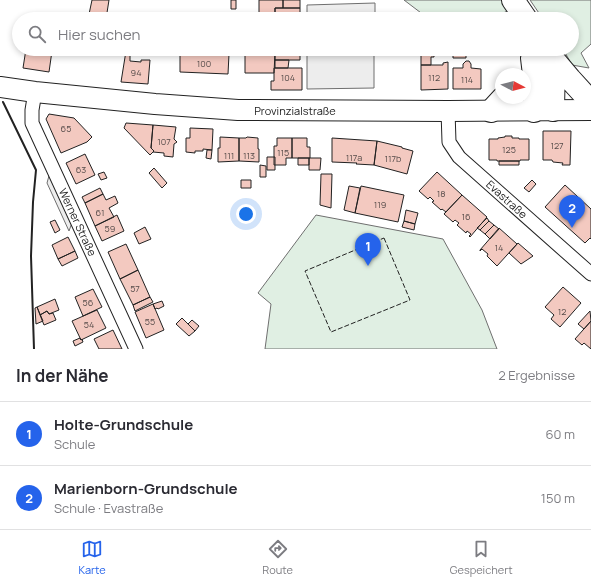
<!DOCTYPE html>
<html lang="de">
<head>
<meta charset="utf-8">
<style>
	body { margin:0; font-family:Manrope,sans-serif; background:#f2f2f3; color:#2b2b33 }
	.compass { position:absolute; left:495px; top:68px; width:36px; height:36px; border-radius:50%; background:#fff; box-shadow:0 2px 6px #0003; rotate:97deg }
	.you { position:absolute; left:246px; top:214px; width:14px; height:14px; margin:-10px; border:3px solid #fff; border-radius:50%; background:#1a73e8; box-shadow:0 0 0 6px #1a73e833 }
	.badge { display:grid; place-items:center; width:26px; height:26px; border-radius:50%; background:#2563eb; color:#fff; font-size:13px; font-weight:700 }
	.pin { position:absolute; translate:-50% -33px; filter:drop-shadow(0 1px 2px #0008) }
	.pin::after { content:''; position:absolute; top:21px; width:14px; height:12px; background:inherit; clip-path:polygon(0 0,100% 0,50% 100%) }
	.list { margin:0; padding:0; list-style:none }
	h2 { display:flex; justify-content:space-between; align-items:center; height:52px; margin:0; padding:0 16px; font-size:17px }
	h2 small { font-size:13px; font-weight:400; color:#7c7c81 }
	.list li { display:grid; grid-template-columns:26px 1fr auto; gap:12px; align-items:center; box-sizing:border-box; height:64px; padding:0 16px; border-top:1px solid #e1e1e2 }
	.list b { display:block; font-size:15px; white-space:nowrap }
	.list p { margin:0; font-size:13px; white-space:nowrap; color:#7c7c81 }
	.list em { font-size:13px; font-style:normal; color:#7c7c81 }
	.icon { flex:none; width:22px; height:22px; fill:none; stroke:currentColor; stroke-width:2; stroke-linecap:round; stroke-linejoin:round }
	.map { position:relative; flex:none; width:591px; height:349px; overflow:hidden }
	.search { position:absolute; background:#fff; box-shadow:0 2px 6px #0003; left:12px; right:12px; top:12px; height:44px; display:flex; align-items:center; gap:10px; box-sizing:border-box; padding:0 14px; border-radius:22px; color:#7c7c81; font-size:15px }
	.sheet { height:180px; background:#fff }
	nav { display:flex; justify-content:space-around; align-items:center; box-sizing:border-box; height:56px; border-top:1px solid #e1e1e2; background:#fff; font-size:11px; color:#7c7c81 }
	nav a { display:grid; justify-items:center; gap:2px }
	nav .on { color:#2563eb }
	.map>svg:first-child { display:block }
	.green { fill:#e0efe3; stroke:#6f6f6f }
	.parking { fill:#ededed; stroke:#6f6f6f }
	.building { fill:#f3c9c0; stroke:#222 }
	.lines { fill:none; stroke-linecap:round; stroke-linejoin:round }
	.minor-casing { stroke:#222; stroke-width:15 }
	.primary-casing { stroke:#222; stroke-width:22 }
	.motorway-casing { stroke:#222; stroke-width:24 }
	.minor { stroke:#fff; stroke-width:13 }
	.primary { stroke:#fff; stroke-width:20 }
	.motorway { stroke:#fff; stroke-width:22 }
	.fence { stroke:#222; stroke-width:1; stroke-dasharray:5 2; stroke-linecap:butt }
	.wall { stroke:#222; stroke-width:2 }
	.labels { text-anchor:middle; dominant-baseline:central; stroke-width:3; stroke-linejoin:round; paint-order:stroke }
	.number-label { font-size:9px; fill:#564c4a }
	.street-label { font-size:11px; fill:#222; stroke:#fff }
</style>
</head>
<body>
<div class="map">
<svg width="591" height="349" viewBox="0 0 591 349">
	<rect width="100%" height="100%" fill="#fff"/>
	<path class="green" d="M404,0H527L498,16V19H429Z
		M530,0H591V44L581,53L589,68L572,65L563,49H572V19H543Z
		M316,215L443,239L482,310L497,349H265L271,304L258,293Z"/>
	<path class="parking" d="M375,3V19H307V5Z
		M307,49H374V88L307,89Z
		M50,172L73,220L69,231L47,183Z"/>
	<path class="building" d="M92,0H109L106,19H88Z
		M231,0H236V9H231Z
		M259,0H283V8H275V19H259Z
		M283,0H300V8H283Z
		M275,8H300V19H275Z
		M26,49H40L52,51L49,72L23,68Z
		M245,49H272V53H275L274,73H245Z
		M275,49H300V60H275Z
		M421,49H434V57H431V65H421Z
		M453,49H466V58H453Z
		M126,51H130V61L141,62V60H150L148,84L121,82Z
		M180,51L229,54L228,74L180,72Z
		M275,60H289L288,68H275Z
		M466,61H469L471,64V68L481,69V89H453V68H463V64Z
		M448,62V89L421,90V65H443V63Z
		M274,68H302V90H271V81H274Z
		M49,114L74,118L92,137L87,142L61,153L46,119Z
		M126,123L153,125L151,148L154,151L150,155L124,128Z
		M153,125L176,127L174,139L177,142L174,144L173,157L164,156V153L153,152L154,151L151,148Z
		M190,128L213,129L212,150L203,149V151H195V153L186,152V138H190Z
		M543,131H571L570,165H562L563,163L553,162L552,160H543Z
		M505,136H512V138H519V139H529V160H520V161H497V160H489V139H498V138L505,137Z
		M220,137L239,138V161L218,162V148H220Z
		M247,137L258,138V149H259V162L239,161V138H246Z
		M277,138H292V158H286V165H274V146H277Z
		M292,138H307V147H310V158H292Z
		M332,138L377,141L374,165L356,164L357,163L332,162Z
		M377,141L402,147V148L413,151L407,174L374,165Z
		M207,150H212L211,159L206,158Z
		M85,154L95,175L76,184L66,163Z
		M267,157H275V170H267Z
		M298,158H309V165H298Z
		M309,158H321L320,170H309Z
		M499,161H519V165H499Z
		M260,165L266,166V177H260Z
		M154,168L167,183L162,188L149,173Z
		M104,172L107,178L101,180L98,174Z
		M437,172L462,195L444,214L446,212L442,209L441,210L432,202L434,201L430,197L428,199L419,191Z
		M321,174H332L331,208L320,205Z
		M241,180H251V188H241Z
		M532,180L536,184L529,192L524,188Z
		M565,185L591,209V239L590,238L585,243L545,207Z
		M349,186L360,188L355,213L344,210Z
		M361,186L404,195L398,222L355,213Z
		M100,188L103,194L85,203L82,197Z
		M103,194L106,200L115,196L118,203L109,208L114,217L95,226L85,203Z
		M462,195L487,217L470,237L469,236L471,234L467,231L466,233L457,225L459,223L455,220L453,222L444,214Z
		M406,210L418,213L415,224L404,221Z
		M117,215L124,231L102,241L95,226Z
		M487,218L489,221L480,230L477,228Z
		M55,220L60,230L55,233L50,222Z
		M404,221L415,224L414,230L402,227Z
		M489,221L494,225L485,234L480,230Z
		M494,225L499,229L490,239L485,234Z
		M145,227L151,239L139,244L134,233Z
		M499,228L517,244L497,266L487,256L488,254L482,249L480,251V250Z
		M68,237L75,251L58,259L52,245Z
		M518,243L533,256L521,264L509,253Z
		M126,244L138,270L120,279L108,252Z
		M75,251L78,258L62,266L58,259Z
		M138,270L150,297L133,305L120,279Z
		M563,287L581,303L560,327L551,319L554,315L545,307Z
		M93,289L102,307L83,316L75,297Z
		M150,297L153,302L135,311L133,305Z
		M55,299L59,310L49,314L47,311L40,315L37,307Z
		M162,301L164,306L158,309L157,308L155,309L153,304Z
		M153,304L164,330L146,338L135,312Z
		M37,307L43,321L36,324L35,308Z
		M97,310L106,328L81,340L72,321Z
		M47,311L49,314L53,313L56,320L44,325L40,315Z
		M590,311L591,321L584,329L578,324Z
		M182,318L195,331L189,336L176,324Z
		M192,320L199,326L195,331L188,324Z
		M591,321V349L584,343L582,345L575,339Z
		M113,330L122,349H99L94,339Z
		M80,338L81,340L82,339L83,342L75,346L73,341Z"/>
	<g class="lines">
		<defs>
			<path id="minor" d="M35,92L32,110V123L136,349
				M448,111L449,142L459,157L591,274"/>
			<path id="primary" d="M0,87L35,92L155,104L238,110L448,111L591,110"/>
			<path id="motorway" d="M513,0L526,19
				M549,49L554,60L553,110
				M532,58L535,83L534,111
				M554,60L570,79L591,102
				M491,111L503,98"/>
		</defs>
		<use href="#minor" class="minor-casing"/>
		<use href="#primary" class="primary-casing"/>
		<use href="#motorway" class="motorway-casing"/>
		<use href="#minor" class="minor"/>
		<use href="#primary" class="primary"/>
		<use href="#motorway" class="motorway"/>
		<path class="fence" d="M384,238L410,300L331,332L305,271Z"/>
		<path class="wall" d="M3,102L36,170L33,202L31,256L34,349"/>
	</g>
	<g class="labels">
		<g class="number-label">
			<text x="204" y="63">100</text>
			<text x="136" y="72">94</text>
			<text x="288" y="77">104</text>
			<text x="434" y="77">112</text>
			<text x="467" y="79">114</text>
			<text x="66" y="128">65</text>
			<text x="164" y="141">107</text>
			<text x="557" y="145">127</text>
			<text x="509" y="149">125</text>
			<text x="283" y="152">115</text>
			<text x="229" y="155">111</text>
			<text x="249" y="155">113</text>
			<text x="354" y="157">117a</text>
			<text x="393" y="158">117b</text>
			<text x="81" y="169">63</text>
			<text x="441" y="193">18</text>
			<text x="380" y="204">119</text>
			<text x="100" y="212">61</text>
			<text x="466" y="216">16</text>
			<text x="110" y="228">59</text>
			<text x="499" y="247">14</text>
			<text x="135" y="288">57</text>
			<text x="88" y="302">56</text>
			<text x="562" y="311">12</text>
			<text x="150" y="321">55</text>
			<text x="89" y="324">54</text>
		</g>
		<g class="street-label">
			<text x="295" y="110">Provinzialstraße</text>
			<text transform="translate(507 199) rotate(42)">Evastraße</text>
			<text transform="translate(78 222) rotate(65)">Werner Straße</text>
		</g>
	</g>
</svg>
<svg class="compass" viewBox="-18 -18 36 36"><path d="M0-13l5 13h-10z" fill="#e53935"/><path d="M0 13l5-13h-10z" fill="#7c7c81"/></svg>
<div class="you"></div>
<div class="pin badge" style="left:368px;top:266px">1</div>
<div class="pin badge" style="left:572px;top:228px">2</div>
<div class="search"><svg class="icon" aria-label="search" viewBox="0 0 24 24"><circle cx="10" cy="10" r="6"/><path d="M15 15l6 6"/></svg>Hier suchen</div>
</div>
<section class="sheet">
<h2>In der Nähe<small>2 Ergebnisse</small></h2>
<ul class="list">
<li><span class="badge">1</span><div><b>Holte-Grundschule</b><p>Schule</p></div><em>60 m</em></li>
<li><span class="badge">2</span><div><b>Marienborn-Grundschule</b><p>Schule · Evastraße</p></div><em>150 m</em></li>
</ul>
</section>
<nav>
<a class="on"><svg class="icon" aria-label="map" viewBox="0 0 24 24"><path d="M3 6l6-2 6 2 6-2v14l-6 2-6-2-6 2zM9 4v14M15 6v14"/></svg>Karte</a>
<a><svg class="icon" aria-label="directions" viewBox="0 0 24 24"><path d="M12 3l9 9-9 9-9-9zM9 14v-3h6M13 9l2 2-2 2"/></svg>Route</a>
<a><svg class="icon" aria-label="saved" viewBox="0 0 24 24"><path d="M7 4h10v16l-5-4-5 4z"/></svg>Gespeichert</a>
</nav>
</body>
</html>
